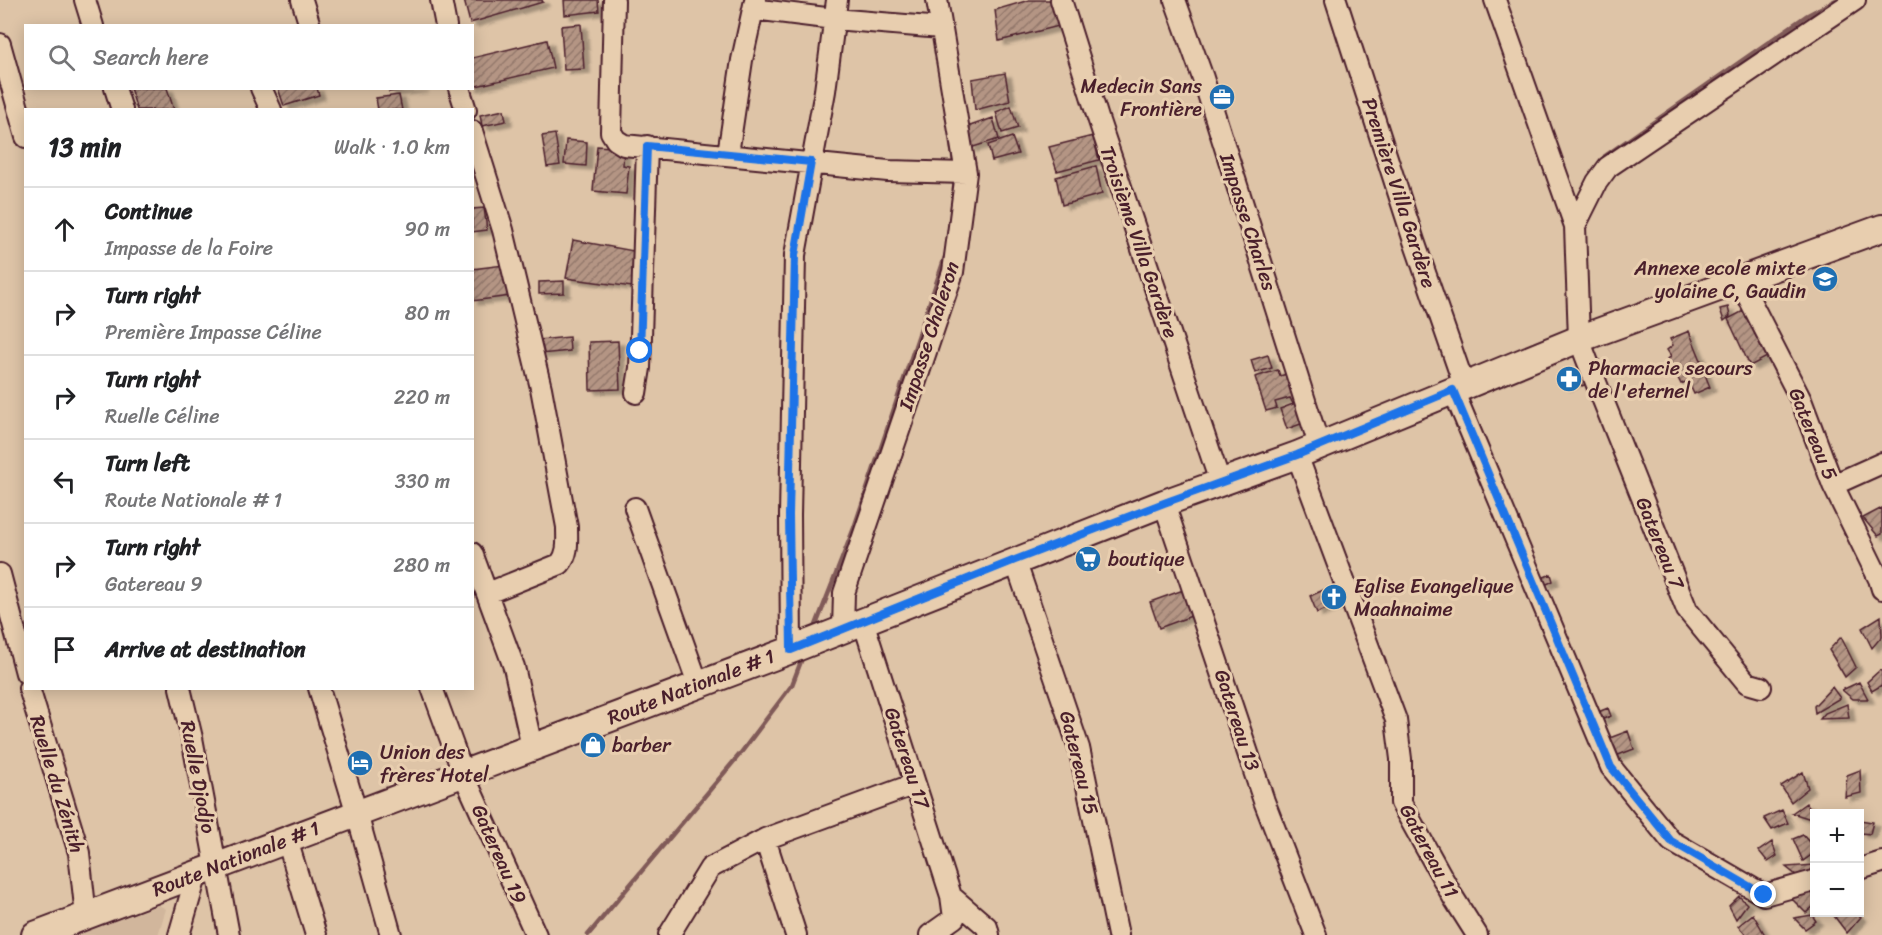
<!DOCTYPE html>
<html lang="en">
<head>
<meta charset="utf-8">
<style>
	body { margin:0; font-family:Sriracha,sans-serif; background:#f2f2f2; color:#202124 }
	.controls { position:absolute; right:18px; bottom:18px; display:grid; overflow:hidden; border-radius:0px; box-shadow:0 3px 15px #0003 }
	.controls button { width:54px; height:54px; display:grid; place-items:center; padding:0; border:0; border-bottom:2px solid #e0e0e0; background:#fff; color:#202124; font:30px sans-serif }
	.stop { position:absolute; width:18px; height:18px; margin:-14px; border:4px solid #1a73e8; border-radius:50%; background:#fff }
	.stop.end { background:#1a73e8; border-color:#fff; box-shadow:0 2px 6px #0008 }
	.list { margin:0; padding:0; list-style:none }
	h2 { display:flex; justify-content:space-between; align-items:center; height:78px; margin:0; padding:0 24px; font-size:26px }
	h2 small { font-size:20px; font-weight:400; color:#757577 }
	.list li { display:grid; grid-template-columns:39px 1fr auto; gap:18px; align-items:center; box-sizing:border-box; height:84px; padding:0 24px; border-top:2px solid #e0e0e0 }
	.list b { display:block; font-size:22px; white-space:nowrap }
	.list p { margin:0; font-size:20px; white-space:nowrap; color:#757577 }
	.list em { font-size:20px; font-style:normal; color:#757577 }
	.icon { flex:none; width:33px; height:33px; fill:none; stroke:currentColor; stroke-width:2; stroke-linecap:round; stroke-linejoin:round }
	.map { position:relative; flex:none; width:1882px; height:935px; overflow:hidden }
	.search { position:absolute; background:#fff; box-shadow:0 3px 15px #0003; left:24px; top:24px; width:450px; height:66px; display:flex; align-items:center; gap:15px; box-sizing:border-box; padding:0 21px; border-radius:0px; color:#757577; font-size:22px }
	.panel { position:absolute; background:#fff; box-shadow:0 3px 15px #0003; left:24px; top:108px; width:450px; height:582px; border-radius:0px }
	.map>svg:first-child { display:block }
	.built { fill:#d1b69c }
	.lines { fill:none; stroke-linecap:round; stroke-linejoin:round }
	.stream { stroke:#805a58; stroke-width:4.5 }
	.building { fill:url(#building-hatch); stroke:#4a1f2b; stroke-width:1.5; filter:url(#shadow) }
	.minor-casing { stroke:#4a1f2b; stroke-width:24 }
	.major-casing { stroke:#4a1f2b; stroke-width:30 }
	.minor { stroke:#e8ceaf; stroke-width:20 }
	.major { stroke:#e8ceaf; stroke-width:26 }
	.route { stroke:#1a73e8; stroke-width:8 }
	.labels { text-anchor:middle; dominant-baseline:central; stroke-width:6; stroke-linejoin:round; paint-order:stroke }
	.poi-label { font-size:20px; fill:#4a1f2b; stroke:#e8ceaf; text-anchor:start }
	.street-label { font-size:20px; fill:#4a1f2b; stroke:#e8ceaf }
</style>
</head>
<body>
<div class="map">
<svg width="1882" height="935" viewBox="0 0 1882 935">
	<defs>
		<pattern id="building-hatch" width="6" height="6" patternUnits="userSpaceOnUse" patternTransform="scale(1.5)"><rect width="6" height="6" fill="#b49584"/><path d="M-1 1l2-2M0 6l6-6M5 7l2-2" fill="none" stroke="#94796c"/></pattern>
		<filter id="shadow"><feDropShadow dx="6" dy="4" stdDeviation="1.5" flood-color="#0004"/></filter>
	</defs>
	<rect width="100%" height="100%" fill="#dec4a7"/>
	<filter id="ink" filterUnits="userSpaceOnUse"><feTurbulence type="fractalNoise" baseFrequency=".0167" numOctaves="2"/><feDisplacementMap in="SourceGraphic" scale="12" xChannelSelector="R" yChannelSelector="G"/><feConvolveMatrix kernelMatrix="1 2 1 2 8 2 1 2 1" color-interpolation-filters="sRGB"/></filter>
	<g filter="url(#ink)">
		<path class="built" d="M159,905L166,909L158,935H78Z"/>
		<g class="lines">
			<path class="stream" d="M951,144L955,169
				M1602,162L1605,156L1806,16L1836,0
				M953,201L955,177
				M816,625L854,528L946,254
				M588,935L740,754L792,685L803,656"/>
		</g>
		<path class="building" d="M464,0H542L543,2L470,23Z
			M564,0H598L599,11L565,15Z
			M1029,0H1051L1059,26L999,41L995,10Z
			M581,24L584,69L564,70L561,26Z
			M547,40L553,68L472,87V58Z
			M1005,73L1010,101L975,110L972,79Z
			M130,88H167L174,110H137Z
			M278,88H317L319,95L284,106Z
			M388,88H423L389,92Z
			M399,95L402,110H378L376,98Z
			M1011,106L1018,128L1002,133L996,112Z
			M504,110L506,121L482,126L480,115Z
			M993,118L999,139L970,148L967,127Z
			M555,134L560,165L547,167L542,136Z
			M1093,136L1099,160L1057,171L1049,147Z
			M1012,137L1018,154L992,161L988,145Z
			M566,140L587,142L586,166L564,164Z
			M597,146L624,148L623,165L629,166L626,194L593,191Z
			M1096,166L1102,194L1062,205L1056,177Z
			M484,208L487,230L472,232V209Z
			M573,240L634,251L632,287L566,278Z
			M504,265L511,296L472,301V269Z
			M1828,273L1831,282L1823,284L1820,276Z
			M564,281V293L539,294V282Z
			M1728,307L1730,316L1724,321L1720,309Z
			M1747,309L1769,356L1750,366L1728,319Z
			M1689,331L1705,370L1704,372L1710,387L1694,394L1688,381L1681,384L1668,359L1671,356L1667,350L1673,345L1670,339Z
			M569,337L570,351L540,354L539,340Z
			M618,341L620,389L590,390L589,342Z
			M1268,355L1272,368L1255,373L1251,360Z
			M1583,367L1589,383L1582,386L1576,371Z
			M1278,370L1280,376L1290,373L1309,421L1287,429L1280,409L1293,404L1290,398L1275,402L1277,408L1266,411L1255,377Z
			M1571,372L1574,382L1564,386L1561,375Z
			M1882,508V534L1878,536L1863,518Z
			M1551,574L1553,581L1545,585L1542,578Z
			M1337,584L1344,601L1317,613L1310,596Z
			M1186,589L1194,615L1159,628L1150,602Z
			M1881,616L1882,636L1872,648L1862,628Z
			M1841,637L1856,667L1845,677L1829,650Z
			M1880,670L1882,672V685L1872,691L1867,682Z
			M1859,682L1868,699H1853L1842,690Z
			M1832,687L1840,698L1815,713L1814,706Z
			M1847,704L1849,718L1820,719L1825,713Z
			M1608,708L1611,716L1601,720L1598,712Z
			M1628,731L1634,749L1613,757L1607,739Z
			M1860,770L1861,793L1845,797L1847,775Z
			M1803,772L1808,788L1791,802L1781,786Z
			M1806,803L1814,815V820L1792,813Z
			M1782,810L1788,823L1772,830L1764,818Z
			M1860,820L1873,822L1870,834L1860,833Z
			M1803,835L1814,848V853L1803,861L1793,839Z
			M1772,842L1777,856L1768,862L1759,851Z
			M1814,865L1809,874L1796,875L1786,867Z
			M1806,884L1814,896V906L1806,913L1791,898Z
			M1739,896L1747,904L1736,919L1729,906Z
			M1831,912H1854L1861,917L1847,933Z
			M1753,914L1765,935H1746L1738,926Z
			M1812,915L1816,921L1805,929L1794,918Z"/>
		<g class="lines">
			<defs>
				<path id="minor" d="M85,0L93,26
					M302,0L310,26
					M441,0L446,26
					M614,0L611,132L616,140L624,145L888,171L966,173
					M1061,0L1098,118L1220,482
					M1175,0L1203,78L1319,445
					M1336,0L1414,241L1464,385
					M1495,0L1575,226L1579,339L1587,360L1687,610L1747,683L1761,687
					M753,9L834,19L941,28
					M0,44L26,137
					M115,88L122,110
					M261,88L271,110
					M459,88L466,110
					M472,131L503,230L541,388L567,527C567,541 569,553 560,564L488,593
					M728,154L742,60L755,0
					M1575,226L1597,182L1608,167L1855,0
					M1740,281L1801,400L1833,485L1879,579L1882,589
					M1453,390L1611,767L1671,841L1764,895L1814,881
					M636,393L640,368L647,146
					M1297,455L1396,720L1401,759V803L1453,897L1477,935
					M1833,485L1882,463
					M1164,503L1264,801L1316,935
					M635,508L698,684
					M472,553L514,667L532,747
					M1015,560L1079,748L1118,935
					M0,574L26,673
					M863,621L951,896L954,918L930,935
					M843,629L844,593L953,272L966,173L937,0
					M791,650L790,515L795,255L825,91L837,0
					M29,688L79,853L86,916
					M180,688L192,738L229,935
					M319,688L357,814L391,935
					M432,688L463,773L536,935
					M765,839L915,784
					M287,840L316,935
					M1860,869L1882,862
					M951,896L987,927L989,935
					M179,935L197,873
					M669,935L710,868L765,839L796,935"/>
				<path id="major" d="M35,935L791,650L1164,503L1297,455L1579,339L1882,228"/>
			</defs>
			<use href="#minor" class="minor-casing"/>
			<use href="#major" class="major-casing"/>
			<use href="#minor" class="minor"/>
			<use href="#major" class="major"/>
		</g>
	</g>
	<g class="lines" filter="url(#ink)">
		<path class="route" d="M640,351L647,146L811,162L795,255L789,515L791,650L1015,560L1164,503L1297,455L1453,390L1611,767L1671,841L1764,895"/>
	</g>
	<defs>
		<symbol id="office-disc" viewBox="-11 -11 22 22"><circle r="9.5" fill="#1f6fb2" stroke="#e8ceaf"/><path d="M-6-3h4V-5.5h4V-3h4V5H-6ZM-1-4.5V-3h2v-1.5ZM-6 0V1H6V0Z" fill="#fff"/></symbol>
		<symbol id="school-disc" viewBox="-11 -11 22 22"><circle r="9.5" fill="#1f6fb2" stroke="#e8ceaf"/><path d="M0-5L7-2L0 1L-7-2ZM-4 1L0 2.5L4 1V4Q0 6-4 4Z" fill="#fff"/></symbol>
		<symbol id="pharmacy-disc" viewBox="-11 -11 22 22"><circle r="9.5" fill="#1f6fb2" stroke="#e8ceaf"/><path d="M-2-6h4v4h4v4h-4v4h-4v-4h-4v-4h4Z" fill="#fff"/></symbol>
		<symbol id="supermarket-disc" viewBox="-11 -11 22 22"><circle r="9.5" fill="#1f6fb2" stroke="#e8ceaf"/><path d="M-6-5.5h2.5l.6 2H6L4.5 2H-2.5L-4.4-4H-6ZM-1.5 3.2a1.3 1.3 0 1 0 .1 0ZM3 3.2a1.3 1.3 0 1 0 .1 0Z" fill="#fff"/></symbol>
		<symbol id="church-disc" viewBox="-11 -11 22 22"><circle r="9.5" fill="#1f6fb2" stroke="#e8ceaf"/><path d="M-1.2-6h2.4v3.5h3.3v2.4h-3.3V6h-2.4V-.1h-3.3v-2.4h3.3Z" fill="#fff"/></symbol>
		<symbol id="shop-disc" viewBox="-11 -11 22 22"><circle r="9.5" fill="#1f6fb2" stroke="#e8ceaf"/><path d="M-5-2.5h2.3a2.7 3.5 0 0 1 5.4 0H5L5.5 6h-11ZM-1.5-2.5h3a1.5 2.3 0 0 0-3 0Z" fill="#fff"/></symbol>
		<symbol id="hotel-disc" viewBox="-11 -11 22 22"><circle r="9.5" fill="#1f6fb2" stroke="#e8ceaf"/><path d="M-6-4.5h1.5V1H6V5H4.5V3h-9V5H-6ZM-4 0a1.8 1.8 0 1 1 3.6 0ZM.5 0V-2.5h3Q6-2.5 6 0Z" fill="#fff"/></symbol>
	</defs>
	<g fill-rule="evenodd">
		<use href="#office-disc" x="1207" y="82" width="30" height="30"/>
		<use href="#school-disc" x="1810" y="264" width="30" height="30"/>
		<use href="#pharmacy-disc" x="1554" y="364" width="30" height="30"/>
		<use href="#supermarket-disc" x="1073" y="544" width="30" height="30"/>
		<use href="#church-disc" x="1319" y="582" width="30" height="30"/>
		<use href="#shop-disc" x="578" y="730" width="30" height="30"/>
		<use href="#hotel-disc" x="345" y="748" width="30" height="30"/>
	</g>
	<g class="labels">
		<g class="poi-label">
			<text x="1202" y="86" text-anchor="end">Medecin Sans<tspan x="1202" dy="23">Frontière</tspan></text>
			<text x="1806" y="268" text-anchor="end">Annexe ecole mixte<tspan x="1806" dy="23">yolaine C, Gaudin</tspan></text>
			<text x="1588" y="368">Pharmacie secours<tspan x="1588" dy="23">de l'eternel</tspan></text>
			<text x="1108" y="559">boutique</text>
			<text x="1354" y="586">Eglise Evangelique<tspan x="1354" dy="23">Maahnaime</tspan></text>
			<text x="612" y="745">barber</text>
			<text x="380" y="752">Union des<tspan x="380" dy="23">frères Hotel</tspan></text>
		</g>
		<g class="street-label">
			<text transform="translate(1399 193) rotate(72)">Première Villa Gardère</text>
			<text transform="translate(1248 222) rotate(72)">Impasse Charles</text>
			<text transform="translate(1139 242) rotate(71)">Troisième Villa Gardère</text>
			<text transform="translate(929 336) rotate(-72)">Impasse Chaleron</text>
			<text transform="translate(1813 434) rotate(68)">Gatereau 5</text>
			<text transform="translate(1660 543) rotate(68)">Gatereau 7</text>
			<text transform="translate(691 687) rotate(-21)">Route Nationale # 1</text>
			<text transform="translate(1237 720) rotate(72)">Gatereau 13</text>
			<text transform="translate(907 758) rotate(72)">Gatereau 17</text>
			<text transform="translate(1079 763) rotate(76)">Gatereau 15</text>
			<text transform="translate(198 777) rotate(79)">Ruelle Djodjo</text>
			<text transform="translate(57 784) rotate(73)">Ruelle du Zénith</text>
			<text transform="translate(1429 851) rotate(62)">Gatereau 11</text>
			<text transform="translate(499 854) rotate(66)">Gatereau 19</text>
			<text transform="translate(236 859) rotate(-21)">Route Nationale # 1</text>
		</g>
	</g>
</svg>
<div class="controls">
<button>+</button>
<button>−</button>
</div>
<div class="stop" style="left:640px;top:351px"></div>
<div class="stop end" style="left:1764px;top:895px"></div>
<div class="search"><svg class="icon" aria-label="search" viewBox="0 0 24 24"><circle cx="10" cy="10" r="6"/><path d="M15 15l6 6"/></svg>Search here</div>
<section class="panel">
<h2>13 min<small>Walk · 1.0 km</small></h2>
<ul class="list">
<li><svg class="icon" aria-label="ahead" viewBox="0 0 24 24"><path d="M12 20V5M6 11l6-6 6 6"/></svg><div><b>Continue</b><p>Impasse de la Foire</p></div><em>90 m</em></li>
<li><svg class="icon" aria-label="right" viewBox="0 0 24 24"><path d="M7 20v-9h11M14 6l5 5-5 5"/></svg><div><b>Turn right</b><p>Première Impasse Céline</p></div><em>80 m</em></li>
<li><svg class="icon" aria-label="right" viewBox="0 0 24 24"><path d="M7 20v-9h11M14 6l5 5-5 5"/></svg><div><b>Turn right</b><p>Ruelle Céline</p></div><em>220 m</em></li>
<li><svg class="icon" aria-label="left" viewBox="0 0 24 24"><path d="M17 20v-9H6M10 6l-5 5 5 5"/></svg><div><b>Turn left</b><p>Route Nationale # 1</p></div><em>330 m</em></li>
<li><svg class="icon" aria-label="right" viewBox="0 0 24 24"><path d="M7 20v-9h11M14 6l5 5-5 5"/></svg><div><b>Turn right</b><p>Gatereau 9</p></div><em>280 m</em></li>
<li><svg class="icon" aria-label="arrive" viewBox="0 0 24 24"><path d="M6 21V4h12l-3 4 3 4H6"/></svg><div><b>Arrive at destination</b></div></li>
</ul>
</section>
</div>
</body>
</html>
